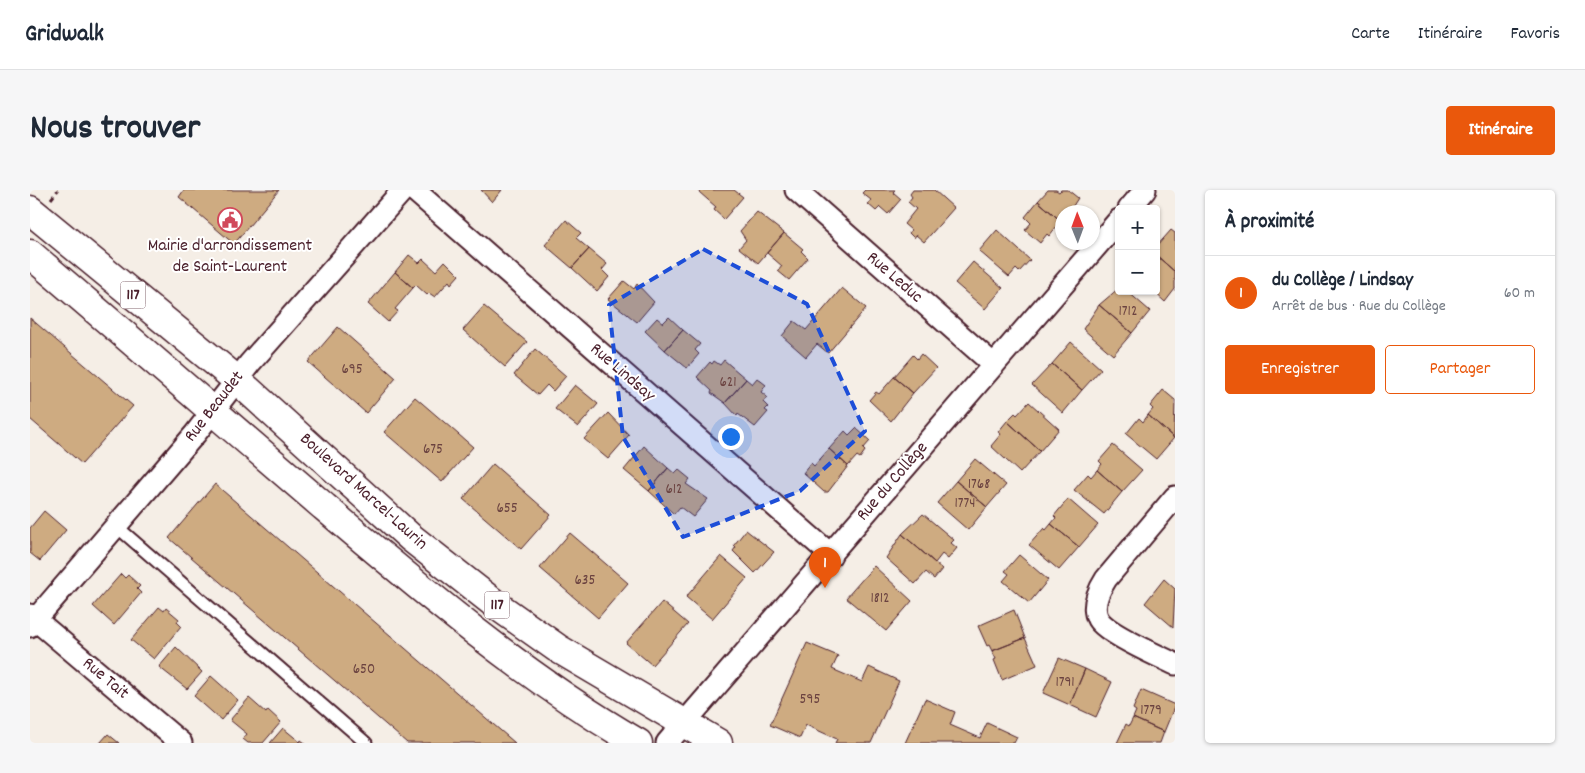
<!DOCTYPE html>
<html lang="fr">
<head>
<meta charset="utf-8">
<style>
	body { margin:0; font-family:Dekko,sans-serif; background:#f6f6f7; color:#1f2937 }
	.controls { position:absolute; right:15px; top:15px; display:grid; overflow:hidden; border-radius:5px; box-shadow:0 1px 4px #0004 }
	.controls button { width:45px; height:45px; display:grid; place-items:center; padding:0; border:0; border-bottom:1px solid #e0e1e3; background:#fff; color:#1f2937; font:25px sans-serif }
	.compass { position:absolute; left:1025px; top:15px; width:45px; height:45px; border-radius:50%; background:#fff; box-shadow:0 1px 4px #0004; rotate:359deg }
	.you { position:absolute; left:700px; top:246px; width:18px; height:18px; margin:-12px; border:4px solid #fff; border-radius:50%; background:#1a73e8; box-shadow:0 0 0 8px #1a73e833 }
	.badge { display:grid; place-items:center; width:32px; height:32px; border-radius:50%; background:#ea580c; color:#fff; font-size:16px; font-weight:700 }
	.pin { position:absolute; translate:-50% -41px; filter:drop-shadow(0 1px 2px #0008) }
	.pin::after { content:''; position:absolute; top:26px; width:18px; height:15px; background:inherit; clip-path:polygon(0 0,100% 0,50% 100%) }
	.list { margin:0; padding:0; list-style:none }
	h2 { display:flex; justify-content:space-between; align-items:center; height:65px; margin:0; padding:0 20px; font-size:21px }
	h2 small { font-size:16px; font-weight:400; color:#747a83 }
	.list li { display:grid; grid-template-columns:32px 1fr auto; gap:15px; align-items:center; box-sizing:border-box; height:75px; padding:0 20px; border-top:1px solid #e0e1e3 }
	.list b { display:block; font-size:19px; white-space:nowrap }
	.list p { margin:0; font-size:16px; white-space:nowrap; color:#747a83 }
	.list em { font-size:16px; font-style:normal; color:#747a83 }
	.actions { display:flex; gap:10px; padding:15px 20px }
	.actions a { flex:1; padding:11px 0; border:1px solid #ea580c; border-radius:5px; text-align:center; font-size:18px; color:#ea580c }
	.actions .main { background:#ea580c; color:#fff }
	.map { position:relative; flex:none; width:1145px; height:553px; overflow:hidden; border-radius:5px }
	header { display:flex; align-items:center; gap:30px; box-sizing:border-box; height:70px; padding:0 25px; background:#fff; border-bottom:1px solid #e0e1e3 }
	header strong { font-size:24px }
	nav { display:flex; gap:28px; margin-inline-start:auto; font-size:18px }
	.intro { display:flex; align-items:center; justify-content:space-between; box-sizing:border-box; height:120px; padding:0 30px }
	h1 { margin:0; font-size:35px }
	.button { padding:12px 22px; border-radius:5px; background:#ea580c; color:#fff; font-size:18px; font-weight:700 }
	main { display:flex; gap:30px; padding:0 30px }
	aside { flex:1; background:#fff; border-radius:5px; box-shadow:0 1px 4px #0004 }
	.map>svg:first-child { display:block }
	.building { fill:#ceab81; stroke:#4a1f2b }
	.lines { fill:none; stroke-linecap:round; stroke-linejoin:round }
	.lane-casing { stroke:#4a1f2b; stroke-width:15 }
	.street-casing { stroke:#4a1f2b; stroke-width:25 }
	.primary-casing { stroke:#4a1f2b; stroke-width:31 }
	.path { stroke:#4a1f2b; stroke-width:3; stroke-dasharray:5 4; stroke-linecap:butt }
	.lane { stroke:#fff; stroke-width:11 }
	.street { stroke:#fff; stroke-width:21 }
	.primary { stroke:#fff; stroke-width:28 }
	.marked { fill:#1d4ed8; fill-opacity:0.2; stroke:#1d4ed8; stroke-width:4; stroke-dasharray:10 6; stroke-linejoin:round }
	.labels { text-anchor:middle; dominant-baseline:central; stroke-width:4; stroke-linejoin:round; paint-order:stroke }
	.number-label { font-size:15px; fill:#6b4240 }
	.shield { fill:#fff; stroke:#80626b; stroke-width:1 }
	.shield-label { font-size:16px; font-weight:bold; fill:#4a1f2b }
	.poi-label { font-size:18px; fill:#4a1f2b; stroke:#fff }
	.street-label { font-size:18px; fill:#4a1f2b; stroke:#fff }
</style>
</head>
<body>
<header>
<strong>Gridwalk</strong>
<nav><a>Carte</a><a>Itinéraire</a><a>Favoris</a></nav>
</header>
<div class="intro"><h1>Nous trouver</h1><a class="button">Itinéraire</a></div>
<main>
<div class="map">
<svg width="1145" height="553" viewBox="0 0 1145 553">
	<rect width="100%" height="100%" fill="#f5eee6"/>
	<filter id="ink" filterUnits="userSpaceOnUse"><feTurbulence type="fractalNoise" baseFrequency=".02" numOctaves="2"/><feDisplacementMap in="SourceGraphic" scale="10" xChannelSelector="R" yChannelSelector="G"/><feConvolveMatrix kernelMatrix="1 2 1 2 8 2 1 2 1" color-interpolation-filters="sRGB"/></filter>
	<g filter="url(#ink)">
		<path class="building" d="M154,0H249L204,54L149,7Z
			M451,0H472L462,12Z
			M671,0H704L713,7L694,29L684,20L686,17L669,2Z
			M835,0H865L863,2L871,9L858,24L850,17L846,21L838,14L841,10L832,3Z
			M883,0H904L924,18L894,52L886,45L884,48L879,43L881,40L874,34L886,19L878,12L882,7L880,4Z
			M1018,0H1026L1029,2L1031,0H1038L1048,8L1039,22H1032L1031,31L1008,11Z
			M1008,11L1031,31L1019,46L1017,44L1010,53L995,40L1001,33L995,27Z
			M727,22L754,43L728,73L709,58L716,50L710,41Z
			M536,30L551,43L546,48L559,59L542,78L515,55Z
			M967,40L1000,70L989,82L986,79L979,87L949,61Z
			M1141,40L1145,43V82L1126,65V57Z
			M754,43L773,59L771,61L778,68L759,90L748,81L752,76L737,63Z
			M559,59L577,74L572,80L579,87L567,101L542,78Z
			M379,65L389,73L393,69L406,81L415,71L429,85L421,94L419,91L405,107L399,103L397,105L386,95L383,98L365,82Z
			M1126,65L1145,82V99L1135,112L1123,101H1126Z
			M943,72L973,98L955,119L925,93Z
			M365,82L383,98L365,119L368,121L358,132L338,114Z
			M594,91L604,99L607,94L624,112L607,132L578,109Z
			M812,98L836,118L798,163L787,154L776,167L752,146L764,131L776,140Z
			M1089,98V101H1097L1120,121L1102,143L1069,115Z
			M1069,115L1102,143L1083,165L1053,139Z
			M454,116L497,152L475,177L433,140Z
			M639,127L653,140L635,160L615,141L627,128L633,133Z
			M0,128L103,216L52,274L0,229Z
			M308,137L366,188L336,223L278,172Z
			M653,140L670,154L665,160L669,164L657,178L635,160Z
			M1041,152L1071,179L1052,200L1022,174Z
			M505,159L536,186L523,201L517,195L508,205L484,185Z
			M891,164L906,178L883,203L864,187L883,165L887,169Z
			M694,170L716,189L695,213L681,203L682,201L667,187L680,172L682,174L684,171L690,175Z
			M1022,174L1052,200L1033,223L1002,195Z
			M864,187L883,203L861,231L839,210L846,202L849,204Z
			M727,188L736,195L731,202L737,207L733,212L738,217L735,220L738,222L725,237L708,224L707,226L695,213L716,189L722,194Z
			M545,195L568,214L548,237L525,219Z
			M1133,200L1145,210L1144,248L1118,225L1123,219L1120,216Z
			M385,207L443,257L412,292L354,242Z
			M999,212L1029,239L1010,261L977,231L985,223L987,225Z
			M578,223L599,245L578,269L554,249Z
			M1118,225L1144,248L1126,269L1096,244L1109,228L1113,232Z
			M977,231L1010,261L990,283L961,256L971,244L968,242Z
			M826,238L840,251L833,259L835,261L830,268L827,266L818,276L799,259L815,241L819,245Z
			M1083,255L1112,280L1092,302L1067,280L1072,274L1069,271Z
			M614,256L638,278L619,301L594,280Z
			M799,259L818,276L798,302H794L773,283L781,273L784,276Z
			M945,269L976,295L957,317L926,291Z
			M463,274L521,325L491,359L433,309Z
			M638,278L645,284L649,280L660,289L656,294L678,309L663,327L650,317L644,324L619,301Z
			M1067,280L1092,302L1074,324L1044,300L1058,284L1061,287Z
			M926,291L957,317L938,340L907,313Z
			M185,294L485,553H377L139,348Z
			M1038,309L1068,335L1049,357L1021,334L1026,328L1024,326Z
			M14,321L36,340L10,371L0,363V338Z
			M893,324L924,350L921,353L927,358L918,369L912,364L905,373L872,344Z
			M1021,334L1049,357L1029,380L999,355L1014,338L1016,340Z
			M716,340L744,362L725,383L703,361L706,357L704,355Z
			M540,343L598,393L568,428L510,378Z
			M872,344L912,379L904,389L896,382L885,394L856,368Z
			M989,365L1018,390L999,413L973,391L979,384L975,381Z
			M691,366L717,388L682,429L656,407Z
			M844,376L882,411L856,441L816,408Z
			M91,384L95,388L98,385L110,396L107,399L111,403L84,435L63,416Z
			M1134,389L1145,399L1143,437L1115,413Z
			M632,412L658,434L622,475L596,453Z
			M129,417L134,421L136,418L149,429L147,432L151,436L124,469L101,450Z
			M984,420L995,448L962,461L959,455L957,456L948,436Z
			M995,448L1007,475L972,490L964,470L966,469L962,461Z
			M777,453L808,466L802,479L832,492L839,477L869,491L841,553H805L807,549L776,535L770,548L740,535Z
			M146,457L172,482L157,499L129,477Z
			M1029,468L1055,479L1040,515L1013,503Z
			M1055,479L1082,492L1066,527L1040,515Z
			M181,486L208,510L191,530L164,506Z
			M1111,500L1145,515L1134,542L1103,528L1106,521L1103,519Z
			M219,508L236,523L238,520L251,532L233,553H218L213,549L217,544L200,530Z
			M895,509L925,522L920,535L950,548L957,533L987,547L984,553H875Z
			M1103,528L1134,542L1130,553H1087L1096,534L1099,536Z
			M253,538L270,552L271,550L275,553H240Z
			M78,544L89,553H70Z"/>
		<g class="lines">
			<defs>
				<path id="lane" d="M85,335L336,553"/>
				<path id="street" d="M384,0L801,365
					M766,0L964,175
					M1099,19L1115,0
					M1145,307L1076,389C1069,400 1061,416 1068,429C1076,443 1128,466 1145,474
					M0,425L151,553
					M0,436L165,244L220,173L373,0
					M637,553L1089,30"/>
				<path id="primary" d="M0,20L207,190L380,347L469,417L527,458L688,553
					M0,64C98,147 194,231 292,315C392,400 494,487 608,553"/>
			</defs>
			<use href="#lane" class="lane-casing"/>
			<use href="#street" class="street-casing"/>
			<use href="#primary" class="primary-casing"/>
			<path class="path" d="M21,9L28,0"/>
			<use href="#lane" class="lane"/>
			<use href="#street" class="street"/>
			<use href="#primary" class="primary"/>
		</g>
	</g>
	<path class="marked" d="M673,59L777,114L835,241L770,301L653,347L593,247L579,115Z"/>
	<defs>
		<symbol id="civic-ring" viewBox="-11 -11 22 22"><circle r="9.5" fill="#fff" stroke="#d1495b" stroke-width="1.5"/><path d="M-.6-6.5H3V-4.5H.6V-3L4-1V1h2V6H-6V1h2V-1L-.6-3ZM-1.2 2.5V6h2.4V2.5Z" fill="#d1495b"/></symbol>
	</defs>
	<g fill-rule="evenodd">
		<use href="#civic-ring" x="186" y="16" width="28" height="28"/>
	</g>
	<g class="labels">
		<g class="number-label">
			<text x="1098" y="122">1712</text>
			<text x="322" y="180">695</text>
			<text x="698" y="193">621</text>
			<text x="403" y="260">675</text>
			<text x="949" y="295">1768</text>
			<text x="644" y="300">612</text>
			<text x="935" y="314">1774</text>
			<text x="477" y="319">655</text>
			<text x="555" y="391">635</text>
			<text x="850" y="409">1812</text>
			<text x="334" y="480">650</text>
			<text x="1035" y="493">1791</text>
			<text x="780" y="510">595</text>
			<text x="1121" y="521">1779</text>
		</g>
		<g class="shield">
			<rect x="90.5" y="91.5" width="25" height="27" rx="4"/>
			<rect x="454.5" y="401.5" width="25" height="27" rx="4"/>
		</g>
		<g class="shield-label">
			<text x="103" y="105">117</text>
			<text x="467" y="415">117</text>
		</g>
		<g class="poi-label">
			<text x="200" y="56">Mairie d'arrondissement<tspan x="200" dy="21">de Saint-Laurent</tspan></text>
		</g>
		<g class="street-label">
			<text transform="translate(864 88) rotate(41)">Rue Leduc</text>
			<text transform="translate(592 183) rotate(41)">Rue Lindsay</text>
			<text transform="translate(185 217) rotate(-52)">Rue Beaudet</text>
			<text transform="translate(863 292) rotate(-49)">Rue du Collège</text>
			<text transform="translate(333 302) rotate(42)">Boulevard Marcel-Laurin</text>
			<text transform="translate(75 489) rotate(40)">Rue Tait</text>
		</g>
	</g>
</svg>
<div class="controls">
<button>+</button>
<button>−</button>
</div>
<svg class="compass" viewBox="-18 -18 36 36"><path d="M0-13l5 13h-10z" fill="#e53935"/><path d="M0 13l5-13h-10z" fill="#747a83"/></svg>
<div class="you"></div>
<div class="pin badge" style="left:795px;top:398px">1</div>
</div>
<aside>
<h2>À proximité<small></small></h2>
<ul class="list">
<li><span class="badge">1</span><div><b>du Collège / Lindsay</b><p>Arrêt de bus · Rue du Collège</p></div><em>60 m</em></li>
</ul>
<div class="actions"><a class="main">Enregistrer</a><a>Partager</a></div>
</aside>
</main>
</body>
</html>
